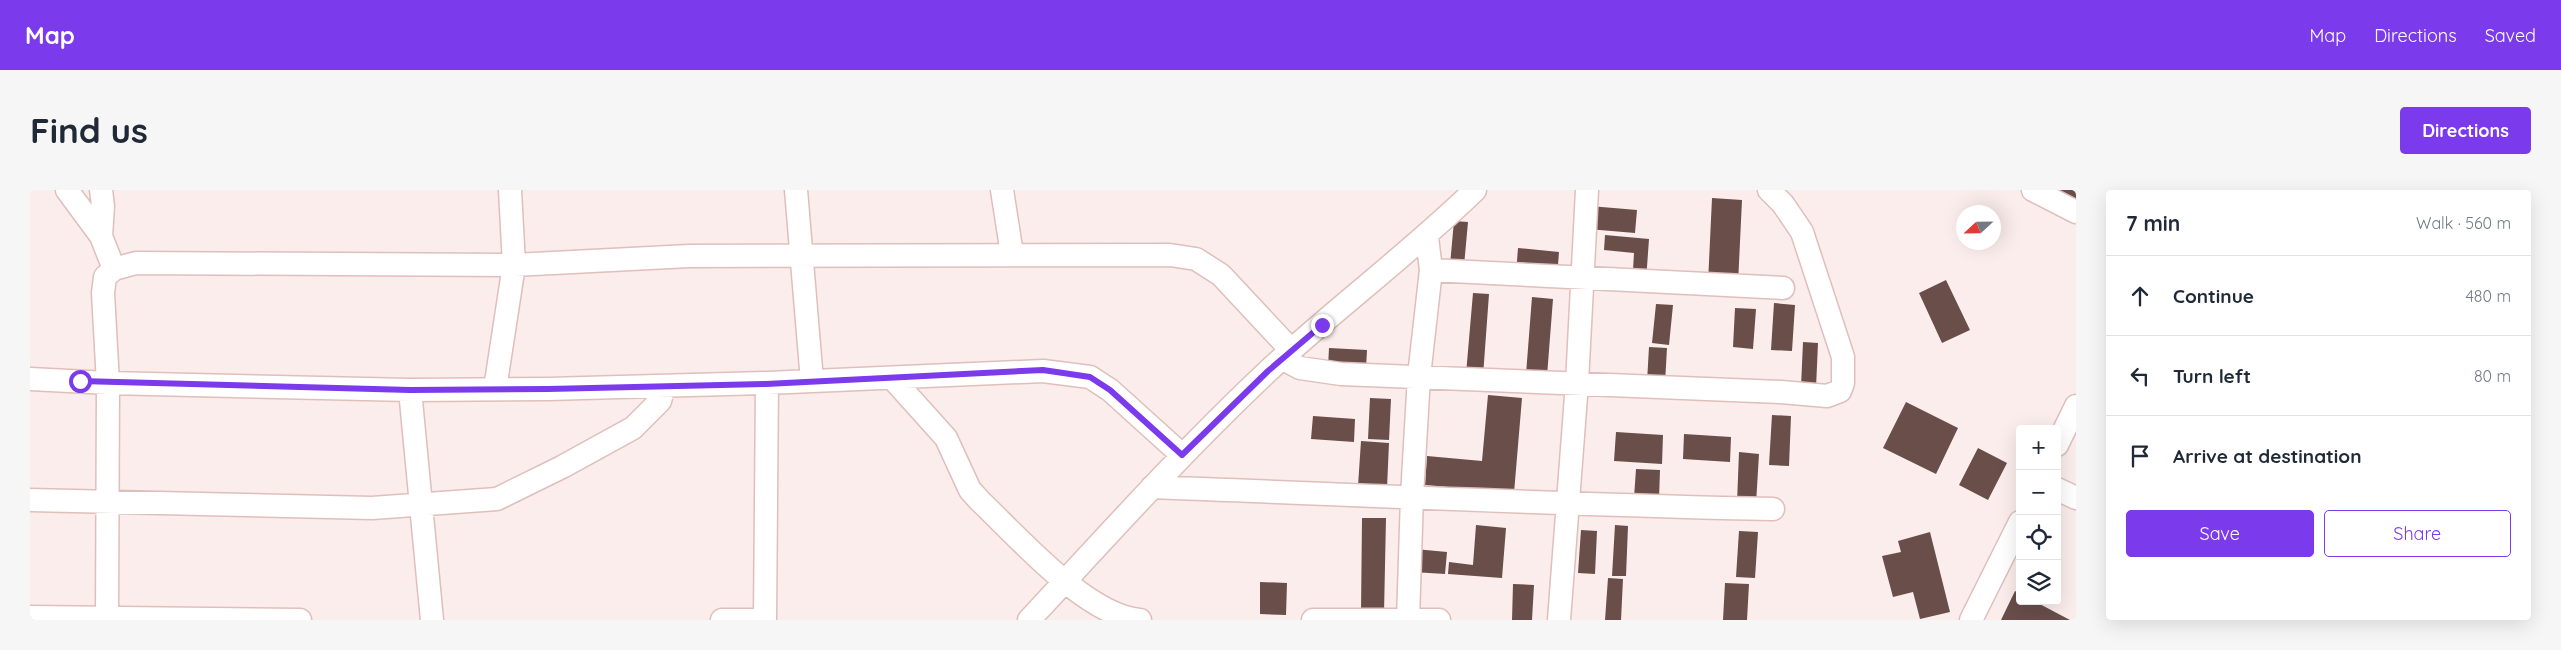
<!DOCTYPE html>
<html lang="en">
<head>
<meta charset="utf-8">
<style>
	body { margin:0; font-family:Quicksand,sans-serif; background:#f6f6f7; color:#1f2937 }
	.controls { position:absolute; right:15px; bottom:15px; display:grid; overflow:hidden; border-radius:5px; box-shadow:0 5px 20px #0002 }
	.controls button { width:45px; height:45px; display:grid; place-items:center; padding:0; border:0; border-bottom:1px solid #e0e1e3; background:#fff; color:#1f2937; font:25px sans-serif }
	.compass { position:absolute; left:1926px; top:15px; width:45px; height:45px; border-radius:50%; background:#fff; box-shadow:0 5px 20px #0002; rotate:248deg }
	.stop { position:absolute; width:15px; height:15px; margin:-11px; border:4px solid #7c3aed; border-radius:50%; background:#fff }
	.stop.end { background:#7c3aed; border-color:#fff; box-shadow:0 1px 5px #0008 }
	.list { margin:0; padding:0; list-style:none }
	h2 { display:flex; justify-content:space-between; align-items:center; height:65px; margin:0; padding:0 20px; font-size:21px }
	h2 small { font-size:16px; font-weight:400; color:#747a83 }
	.list li { display:grid; grid-template-columns:32px 1fr auto; gap:15px; align-items:center; box-sizing:border-box; height:80px; padding:0 20px; border-top:1px solid #e0e1e3 }
	.list b { display:block; font-size:19px; white-space:nowrap }
	.list em { font-size:16px; font-style:normal; color:#747a83 }
	.actions { display:flex; gap:10px; padding:15px 20px }
	.actions a { flex:1; padding:11px 0; border:1px solid #7c3aed; border-radius:5px; text-align:center; font-size:18px; color:#7c3aed }
	.actions .main { background:#7c3aed; color:#fff }
	.icon { flex:none; width:28px; height:28px; fill:none; stroke:currentColor; stroke-width:2; stroke-linecap:round; stroke-linejoin:round }
	.map { position:relative; flex:none; width:2046px; height:430px; overflow:hidden; border-radius:5px }
	header { display:flex; align-items:center; gap:30px; box-sizing:border-box; height:70px; padding:0 25px; background:#7c3aed; color:#fff }
	header strong { font-size:24px }
	nav { display:flex; gap:28px; margin-inline-start:auto; font-size:18px }
	.intro { display:flex; align-items:center; justify-content:space-between; box-sizing:border-box; height:120px; padding:0 30px }
	h1 { margin:0; font-size:35px }
	.button { padding:12px 22px; border-radius:5px; background:#7c3aed; color:#fff; font-size:18px; font-weight:700 }
	main { display:flex; gap:30px; padding:0 30px }
	aside { flex:1; background:#fff; border-radius:5px; box-shadow:0 5px 20px #0002 }
	.map>svg:first-child { display:block }
	.building { fill:#694e4a }
	.lines { fill:none; stroke-linecap:round; stroke-linejoin:round }
	.minor-casing { stroke:#dfbfbb; stroke-width:25 }
	.minor { stroke:#fff; stroke-width:22 }
	.route { stroke:#7c3aed; stroke-width:6 }
</style>
</head>
<body>
<header>
<strong>Map</strong>
<nav><a>Map</a><a>Directions</a><a>Saved</a></nav>
</header>
<div class="intro"><h1>Find us</h1><a class="button">Directions</a></div>
<main>
<div class="map">
<svg width="2046" height="430" viewBox="0 0 2046 430">
	<rect width="100%" height="100%" fill="#faedeb"/>
	<path class="building" d="M2015,0H2046V16Z
		M1682,8L1712,10L1708,94L1678,93Z
		M1560,16L1607,20L1605,43L1558,39Z
		M1424,31L1438,32L1434,76L1420,75Z
		M1575,45L1619,49L1616,91L1603,80L1604,63L1574,60Z
		M1488,58L1529,62L1527,88L1486,84Z
		M1916,90L1940,140L1912,153L1889,103Z
		M1443,103L1459,104L1453,186L1436,184Z
		M1502,107L1523,109L1517,186L1496,184Z
		M1744,113L1765,115L1762,161L1741,160Z
		M1626,114L1643,115L1639,155L1622,153Z
		M1705,118L1726,119L1723,159L1703,157Z
		M1773,152L1788,153L1786,198L1771,197Z
		M1619,157L1637,158L1635,193L1617,192Z
		M1299,158L1337,160L1336,179L1298,177Z
		M1458,205L1492,208L1484,303L1395,295L1397,266L1452,271Z
		M1340,208L1361,209L1359,250L1338,249Z
		M1876,212L1928,238L1906,284L1853,258Z
		M1742,225L1761,226L1759,276L1739,275Z
		M1283,226L1325,229L1324,252L1281,249Z
		M1586,242L1633,245L1632,274L1584,271Z
		M1654,244L1701,247L1700,272L1653,269Z
		M1331,251L1359,253L1357,298L1328,296Z
		M1948,258L1977,273L1958,310L1929,295Z
		M1709,262L1729,264L1726,314L1707,313Z
		M1606,279L1630,280L1629,309L1604,308Z
		M1332,328H1356L1354,423H1331Z
		M1446,335L1476,338L1472,388L1418,384L1419,372L1443,375Z
		M1585,335L1598,336L1596,386H1582Z
		M1551,340L1567,341L1565,384L1548,383Z
		M1709,341L1728,342L1725,388L1706,387Z
		M1900,342L1920,422L1890,429L1883,402L1863,407L1852,366L1871,362L1868,351Z
		M1385,359L1417,362L1415,384L1383,382Z
		M1578,388L1593,389L1591,430H1575Z
		M1230,392L1257,393L1256,425L1230,424Z
		M1695,393L1719,394L1717,430H1693Z
		M1483,394L1504,395L1502,430H1482Z
		M1985,401L1990,404V411H2004L2040,430H1971Z"/>
	<g class="lines">
		<defs>
			<path id="minor" d="M37,0L71,46L84,79
				M71,0L73,16L71,46
				M766,0L782,191
				M972,0L982,64
				M2003,0L2046,22
				M1401,80L1753,98
				M1253,169L1270,178L1311,184L1751,202L1797,206L1810,201L1813,193V167L1772,42L1753,14L1739,0
				M862,188L916,248L940,300L950,311C989,348 1057,426 1110,430
				M0,189L78,193L380,200L518,199L737,193L1013,181L1060,187L1080,200L1152,265
				M465,199L484,75L480,0
				M380,200L402,430
				M2027,255L2046,216
				M1122,297C1329,305 1536,315 1743,319
				M2027,299L2046,308
				M0,310L342,318L467,309L532,277L603,238L630,211L634,196
				M0,427L270,430
				M77,430L78,193L73,103L75,87L84,79L106,73L484,75L659,66L1140,65L1166,69L1191,85L1262,161
				M692,430H735
				M735,430L737,193
				M999,430C1077,346 1154,260 1237,182C1305,119 1379,64 1445,0
				M1283,430H1409
				M1378,430L1382,306L1389,186L1401,80L1397,47
				M1529,430L1547,193L1557,0
				M1941,430L1990,332"/>
		</defs>
		<use href="#minor" class="minor-casing"/>
		<use href="#minor" class="minor"/>
	</g>
	<g class="lines">
		<path class="route" d="M50,191L380,200L518,199L736,194L1013,180L1060,187L1080,200L1152,265L1238,181L1292,135"/>
	</g>
</svg>
<div class="controls">
<button>+</button>
<button>−</button>
<button><svg class="icon" aria-label="locate" viewBox="0 0 24 24"><circle cx="12" cy="12" r="6"/><path d="M12 2v4M12 18v4M2 12h4M18 12h4"/></svg></button>
<button><svg class="icon" aria-label="layers" viewBox="0 0 24 24"><path d="M12 4l9 5-9 5-9-5zM3 14l9 5 9-5"/></svg></button>
</div>
<svg class="compass" viewBox="-18 -18 36 36"><path d="M0-13l5 13h-10z" fill="#e53935"/><path d="M0 13l5-13h-10z" fill="#747a83"/></svg>
<div class="stop" style="left:50px;top:191px"></div>
<div class="stop end" style="left:1292px;top:135px"></div>
</div>
<aside>
<h2>7 min<small>Walk · 560 m</small></h2>
<ul class="list">
<li><svg class="icon" aria-label="ahead" viewBox="0 0 24 24"><path d="M12 20V5M6 11l6-6 6 6"/></svg><div><b>Continue</b></div><em>480 m</em></li>
<li><svg class="icon" aria-label="left" viewBox="0 0 24 24"><path d="M17 20v-9H6M10 6l-5 5 5 5"/></svg><div><b>Turn left</b></div><em>80 m</em></li>
<li><svg class="icon" aria-label="arrive" viewBox="0 0 24 24"><path d="M6 21V4h12l-3 4 3 4H6"/></svg><div><b>Arrive at destination</b></div></li>
</ul>
<div class="actions"><a class="main">Save</a><a>Share</a></div>
</aside>
</main>
</body>
</html>
